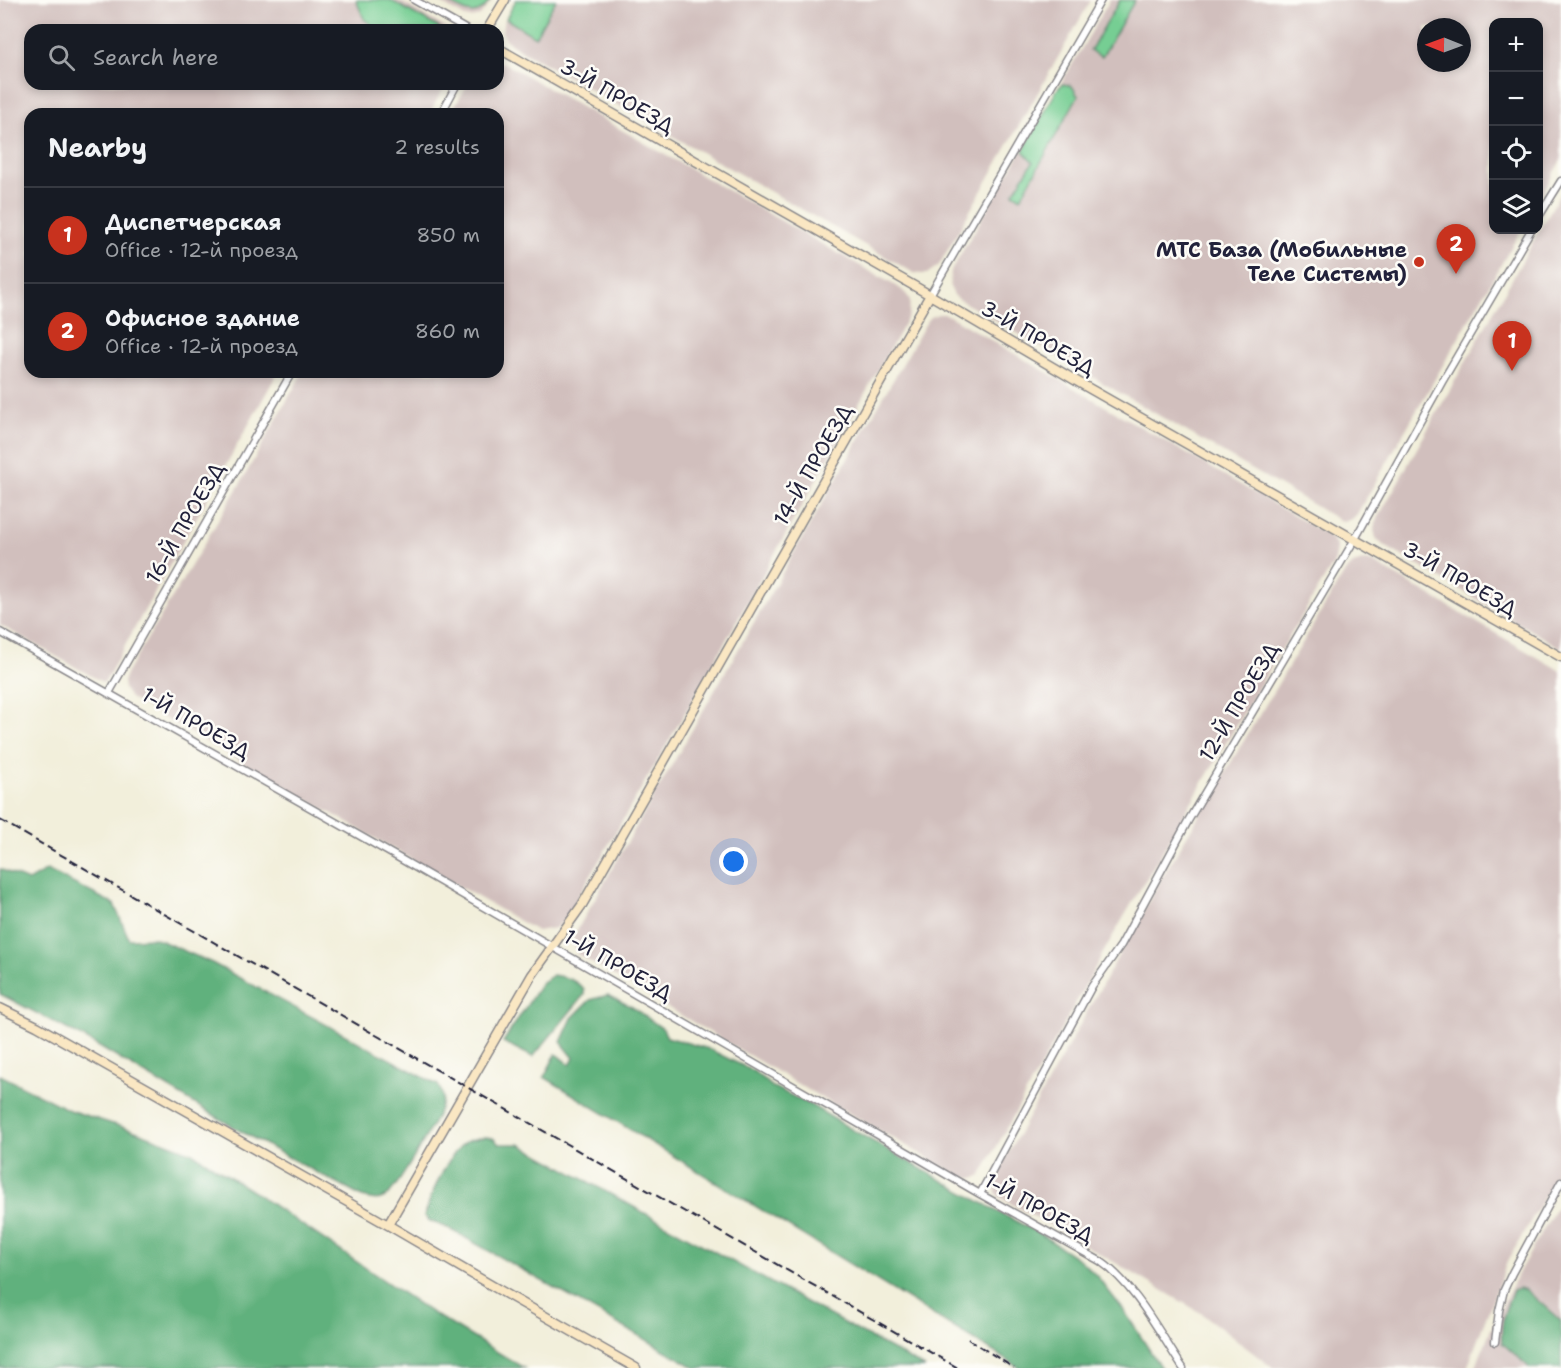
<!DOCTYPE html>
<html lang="en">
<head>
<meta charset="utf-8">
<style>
	body { margin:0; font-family:"Shantell Sans",sans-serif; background:#242831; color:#f1f3f6 }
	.controls { position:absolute; right:18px; top:18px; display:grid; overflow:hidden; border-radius:12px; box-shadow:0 3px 9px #0003 }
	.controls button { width:54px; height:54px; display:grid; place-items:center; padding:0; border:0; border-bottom:2px solid #363941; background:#171b24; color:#f1f3f6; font:30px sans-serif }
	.compass { position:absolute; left:1417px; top:18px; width:54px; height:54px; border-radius:50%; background:#171b24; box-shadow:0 3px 9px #0003; rotate:271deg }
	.you { position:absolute; left:734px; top:862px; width:21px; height:21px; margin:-15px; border:4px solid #fff; border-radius:50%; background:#1a73e8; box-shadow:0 0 0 9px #1a73e833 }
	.badge { display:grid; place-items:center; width:39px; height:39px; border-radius:50%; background:#c8321e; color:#fff; font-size:20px; font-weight:700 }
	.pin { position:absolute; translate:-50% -50px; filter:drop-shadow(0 2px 3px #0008) }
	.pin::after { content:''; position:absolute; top:32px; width:21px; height:18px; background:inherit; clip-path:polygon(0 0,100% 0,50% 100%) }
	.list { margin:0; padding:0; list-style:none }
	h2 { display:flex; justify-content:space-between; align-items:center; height:78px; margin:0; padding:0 24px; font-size:26px }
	h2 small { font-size:20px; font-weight:400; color:#9ea1a6 }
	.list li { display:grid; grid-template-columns:39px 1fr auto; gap:18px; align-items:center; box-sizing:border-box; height:96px; padding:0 24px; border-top:2px solid #363941 }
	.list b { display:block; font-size:22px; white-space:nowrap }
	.list p { margin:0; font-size:20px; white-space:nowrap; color:#9ea1a6 }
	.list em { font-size:20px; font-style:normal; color:#9ea1a6 }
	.icon { flex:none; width:33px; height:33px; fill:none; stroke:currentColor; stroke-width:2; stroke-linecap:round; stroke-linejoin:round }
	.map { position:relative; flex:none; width:1561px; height:1368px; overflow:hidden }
	.search { position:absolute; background:#171b24; box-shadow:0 3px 9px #0003; left:24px; top:24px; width:480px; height:66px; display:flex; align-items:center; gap:15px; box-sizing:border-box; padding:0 21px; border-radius:18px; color:#9ea1a6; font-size:22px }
	.panel { position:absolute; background:#171b24; box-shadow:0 3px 9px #0003; left:24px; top:108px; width:480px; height:270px; border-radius:18px }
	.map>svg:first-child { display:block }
	.industrial { fill:#d1bfbd; fill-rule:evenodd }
	.green { fill:#76ce93; stroke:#4c7867; stroke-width:1.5 }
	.forest { fill:#60b17d; stroke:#416a5c; stroke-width:1.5 }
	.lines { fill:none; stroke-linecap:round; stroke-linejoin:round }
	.street-casing { stroke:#8a888b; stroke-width:9 }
	.secondary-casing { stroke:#8a888b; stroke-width:11 }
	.street { stroke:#fff; stroke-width:6 }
	.secondary { stroke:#fae7c3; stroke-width:8 }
	.rail { stroke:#22223b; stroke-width:2; stroke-dasharray:9 4.5; stroke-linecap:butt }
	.poi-dot { fill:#c8321e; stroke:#fdfcf7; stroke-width:2 }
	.labels { text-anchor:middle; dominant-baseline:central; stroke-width:5; stroke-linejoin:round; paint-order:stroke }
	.street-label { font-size:21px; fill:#22223b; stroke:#fdfcf7 }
	.poi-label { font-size:21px; font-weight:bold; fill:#22223b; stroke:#fdfcf7; text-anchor:end }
</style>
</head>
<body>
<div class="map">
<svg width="1561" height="1368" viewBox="0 0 1561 1368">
	<rect width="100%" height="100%" fill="#fdfcf7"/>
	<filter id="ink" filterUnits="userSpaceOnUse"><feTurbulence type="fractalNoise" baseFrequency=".0167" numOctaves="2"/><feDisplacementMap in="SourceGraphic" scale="12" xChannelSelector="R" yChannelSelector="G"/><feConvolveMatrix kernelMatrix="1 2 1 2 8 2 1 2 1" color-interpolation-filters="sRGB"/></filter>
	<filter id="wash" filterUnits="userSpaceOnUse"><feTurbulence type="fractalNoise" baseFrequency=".008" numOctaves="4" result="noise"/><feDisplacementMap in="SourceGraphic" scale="24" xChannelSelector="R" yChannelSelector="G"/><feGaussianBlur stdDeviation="1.35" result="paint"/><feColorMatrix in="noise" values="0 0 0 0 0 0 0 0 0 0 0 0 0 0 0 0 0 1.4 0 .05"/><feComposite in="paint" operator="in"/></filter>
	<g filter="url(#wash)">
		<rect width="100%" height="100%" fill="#f2efdb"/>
		<path class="industrial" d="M0,0H398L449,30H30V84H446L429,114H30V372H278L104,683L0,625Z
			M436,0H492L480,16L470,18L465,17Z
			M516,0H1091L939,265L927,274H920L914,273L512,45L506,40L502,31L503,24Z
			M1110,0H1561V160L1539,199L1538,22H1494V230H1521L1357,514L1352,519L1346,521L1339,520L960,300L954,295L950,287L951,271ZM1426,27H1462V63H1426Z
			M498,62L504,63L901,289L907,295L910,301L909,315L689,706L564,921L555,928L537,931L130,698L124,689L123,682L125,676L243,479L303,372H498V114H450L468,84H498Z
			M1561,192V648L1383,545L1376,538L1374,530L1375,523Z
			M938,314H945L951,317L1327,535L1335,543L1337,549L1335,561L1259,687L1108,944L981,1175L976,1178H969L960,1176L803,1087L577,954L573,937L926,323L931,317Z
			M1363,561L1372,562L1561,671V1168L1507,1262L1467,1368H1273L1201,1313L1073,1238L999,1197L996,1193L995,1186L996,1175L1163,876L1345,572L1353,564Z
			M1561,1199V1368H1475L1491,1329L1521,1268Z"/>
		<path class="green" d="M356,0H390L443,30H378L364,19Z
			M445,0H490C477,23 462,10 445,0Z
			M516,0H556L535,37L506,19Z
			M1120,0H1135L1102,57L1090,51Z
			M1063,84L1072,86L1078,96L1021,198L1013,193L1033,162L1023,151L1058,88Z"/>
		<path class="forest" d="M0,869L28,881L47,870L114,904L129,939L155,938L212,963L438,1085C441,1091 444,1095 442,1102C438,1118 397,1190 385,1197C377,1202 371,1199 362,1197L242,1132L86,1039L0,994Z
			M553,975C565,977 577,980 584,990V995L533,1057L503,1042L542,982Z
			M608,995L632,1007L663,1029L667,1037L709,1049L753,1071L773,1087L809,1104L851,1129L1000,1213L1039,1233L1080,1260L1097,1276L1125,1312L1161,1368H1020L544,1077L556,1054L570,1065L574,1058L561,1042L572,1018L590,1000Z
			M0,1075L69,1110L138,1132L193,1153L255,1193L432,1313L524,1368H0Z
			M486,1137L493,1138L499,1144H520L925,1368H696L450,1229L430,1221L425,1216C429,1197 448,1156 463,1144C469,1139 478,1138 486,1137Z
			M1519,1288L1526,1290L1561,1321V1368H1530L1502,1343C1500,1325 1505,1307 1513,1290Z"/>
	</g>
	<g filter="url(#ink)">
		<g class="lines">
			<defs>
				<path id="street" d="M414,0L467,30
					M441,114L457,84
					M1538,218L1561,181
					M930,295L1101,0
					M0,632L399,858L980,1194L1100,1261C1135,1285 1159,1332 1183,1368
					M109,693L292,372
					M980,1194L1092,986L1121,945L1188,821L1355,539L1442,382L1531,230
					M1495,1342L1499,1311L1504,1290L1512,1273L1561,1182"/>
				<path id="secondary" d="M487,30L505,0
					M498,48L930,295L1085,386L1561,657
					M0,1008L37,1026L388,1225L508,1295L636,1368
					M388,1225L532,975L582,905L930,295"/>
			</defs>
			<use href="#street" class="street-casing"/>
			<use href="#secondary" class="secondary-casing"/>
			<use href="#street" class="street"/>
			<use href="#secondary" class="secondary"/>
			<path class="rail" d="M0,820L958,1368
				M968,1339L1014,1368"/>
		</g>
	</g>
	<circle class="poi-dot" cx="1419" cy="262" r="6"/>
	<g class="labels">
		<g class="street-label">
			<text transform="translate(617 96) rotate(30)">3-Й ПРОЕЗД</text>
			<text transform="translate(1038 338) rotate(30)">3-Й ПРОЕЗД</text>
			<text transform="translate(813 465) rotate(-60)">14-Й ПРОЕЗД</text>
			<text transform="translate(185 523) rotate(-60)">16-Й ПРОЕЗД</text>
			<text transform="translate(1460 579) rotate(30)">3-Й ПРОЕЗД</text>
			<text transform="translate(1239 702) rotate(-59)">12-Й ПРОЕЗД</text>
			<text transform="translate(196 723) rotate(30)">1-Й ПРОЕЗД</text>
			<text transform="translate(618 965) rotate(30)">1-Й ПРОЕЗД</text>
			<text transform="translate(1039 1208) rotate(29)">1-Й ПРОЕЗД</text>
		</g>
		<g class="poi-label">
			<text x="1407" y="250">МТС База (Мобильные<tspan x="1407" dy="24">Теле Системы)</tspan></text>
		</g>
	</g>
</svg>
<div class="controls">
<button>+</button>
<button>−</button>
<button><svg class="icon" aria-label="locate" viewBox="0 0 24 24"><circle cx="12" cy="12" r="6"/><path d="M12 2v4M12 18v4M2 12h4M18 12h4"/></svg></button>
<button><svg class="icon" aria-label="layers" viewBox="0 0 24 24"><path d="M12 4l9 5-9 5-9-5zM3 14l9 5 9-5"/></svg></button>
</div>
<svg class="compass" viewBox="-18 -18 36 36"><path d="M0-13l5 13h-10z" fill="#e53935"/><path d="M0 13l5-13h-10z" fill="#9ea1a6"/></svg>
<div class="you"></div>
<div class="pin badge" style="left:1512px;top:371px">1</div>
<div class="pin badge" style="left:1456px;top:274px">2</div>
<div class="search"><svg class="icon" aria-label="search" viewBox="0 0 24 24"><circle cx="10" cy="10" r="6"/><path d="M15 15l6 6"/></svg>Search here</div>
<section class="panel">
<h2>Nearby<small>2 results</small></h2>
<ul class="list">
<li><span class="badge">1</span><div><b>Диспетчерская</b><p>Office · 12-й проезд</p></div><em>850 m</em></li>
<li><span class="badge">2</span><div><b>Офисное здание</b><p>Office · 12-й проезд</p></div><em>860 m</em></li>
</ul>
</section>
</div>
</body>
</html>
